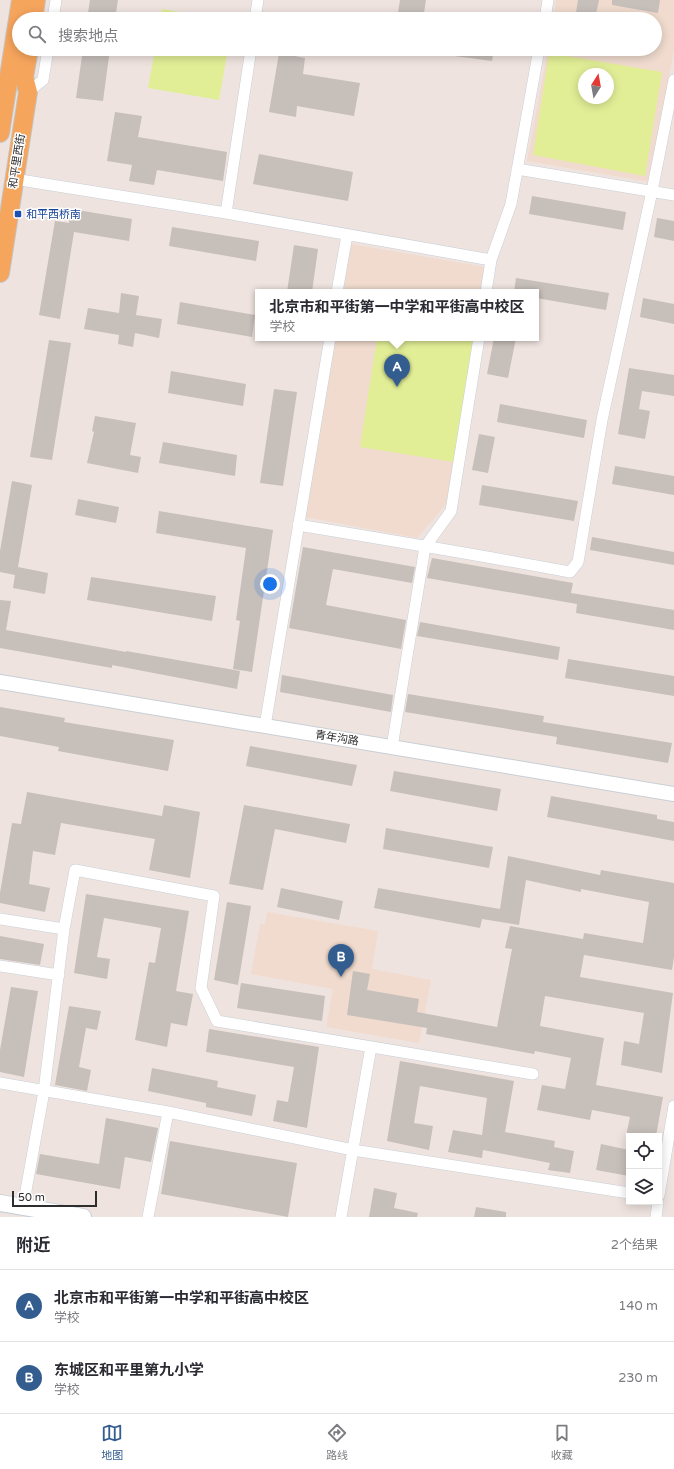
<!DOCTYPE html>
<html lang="zh">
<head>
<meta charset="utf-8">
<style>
	body { margin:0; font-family:"Varela Round","Noto Sans SC",sans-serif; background:#f2f2f3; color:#2b2b33 }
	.controls { position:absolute; right:12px; bottom:12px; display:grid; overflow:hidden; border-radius:0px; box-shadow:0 2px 10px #0003 }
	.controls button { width:36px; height:36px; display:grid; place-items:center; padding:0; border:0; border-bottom:1px solid #e1e1e2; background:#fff; color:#2b2b33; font:20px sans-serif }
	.compass { position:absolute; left:578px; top:68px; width:36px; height:36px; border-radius:50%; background:#fff; box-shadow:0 2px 10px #0003; rotate:11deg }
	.scale { position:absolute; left:12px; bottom:10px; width:85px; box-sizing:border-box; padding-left:4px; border:2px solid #2d2d2d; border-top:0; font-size:11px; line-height:14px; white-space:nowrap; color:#2d2d2d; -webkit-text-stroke:3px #fff; paint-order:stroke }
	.you { position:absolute; left:270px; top:584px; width:14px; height:14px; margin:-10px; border:3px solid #fff; border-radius:50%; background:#1a73e8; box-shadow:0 0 0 6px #1a73e833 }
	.badge { display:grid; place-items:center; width:26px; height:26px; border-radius:50%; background:#335d8f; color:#fff; font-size:13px; font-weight:700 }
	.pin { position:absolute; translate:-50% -33px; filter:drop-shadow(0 1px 2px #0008) }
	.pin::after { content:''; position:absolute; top:21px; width:14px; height:12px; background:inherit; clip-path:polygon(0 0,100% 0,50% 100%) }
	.popup { position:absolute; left:255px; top:289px; width:284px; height:52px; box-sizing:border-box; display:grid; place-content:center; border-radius:0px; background:#fff; filter:drop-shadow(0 1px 3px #0005); font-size:13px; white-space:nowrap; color:#7c7c81 }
	.popup b { font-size:15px; color:#2b2b33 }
	.popup::after { content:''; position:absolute; left:50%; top:100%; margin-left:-8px; border:8px solid transparent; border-top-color:#fff }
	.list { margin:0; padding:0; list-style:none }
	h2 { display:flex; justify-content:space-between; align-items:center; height:52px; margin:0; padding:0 16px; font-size:17px }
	h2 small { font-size:13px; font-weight:400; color:#7c7c81 }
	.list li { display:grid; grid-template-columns:26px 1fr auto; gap:12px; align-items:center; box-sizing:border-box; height:72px; padding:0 16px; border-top:1px solid #e1e1e2 }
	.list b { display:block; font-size:15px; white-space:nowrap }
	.list p { margin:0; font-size:13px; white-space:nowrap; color:#7c7c81 }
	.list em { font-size:13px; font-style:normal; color:#7c7c81 }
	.icon { flex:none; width:22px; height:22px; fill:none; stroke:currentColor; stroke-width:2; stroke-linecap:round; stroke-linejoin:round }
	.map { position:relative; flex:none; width:674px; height:1217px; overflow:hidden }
	.search { position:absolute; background:#fff; box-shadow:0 2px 10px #0003; left:12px; right:12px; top:12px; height:44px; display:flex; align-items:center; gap:10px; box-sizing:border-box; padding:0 14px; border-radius:22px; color:#7c7c81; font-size:15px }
	.sheet { height:196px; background:#fff }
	nav { display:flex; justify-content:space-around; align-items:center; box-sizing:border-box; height:56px; border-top:1px solid #e1e1e2; background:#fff; font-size:11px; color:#7c7c81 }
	nav a { display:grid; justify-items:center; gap:2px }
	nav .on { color:#335d8f }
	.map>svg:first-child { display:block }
	.education { fill:#f0dbce; fill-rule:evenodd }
	.pitch { fill:#e2ee96; fill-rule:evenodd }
	.building { fill:#c7bfba }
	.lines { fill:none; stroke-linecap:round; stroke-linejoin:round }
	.minor-casing { stroke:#c7cfd6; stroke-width:12 }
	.tertiary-casing { stroke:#c7cfd6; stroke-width:16 }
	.secondary-casing { stroke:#c7cfd6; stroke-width:18 }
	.primary-casing { stroke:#c4c4c4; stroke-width:20 }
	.minor { stroke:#fff; stroke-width:11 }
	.tertiary { stroke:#fff; stroke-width:14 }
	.secondary { stroke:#fff; stroke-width:16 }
	.primary { stroke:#f6a55d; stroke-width:18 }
	.transit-dot { fill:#1a4fb4; stroke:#fff; stroke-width:1.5 }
	.labels { text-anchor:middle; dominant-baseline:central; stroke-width:3; stroke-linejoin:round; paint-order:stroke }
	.street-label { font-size:11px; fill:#2d2d2d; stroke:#fff }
	.transit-label { font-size:11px; fill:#164399; stroke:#fff; text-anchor:start }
</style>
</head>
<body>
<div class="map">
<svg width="674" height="1217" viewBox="0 0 674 1217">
	<rect width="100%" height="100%" fill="#efe3df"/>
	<path class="education" d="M556,0H674V49L650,182L527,161L548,49H655V19H553ZM584,74H608V98H584Z
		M351,244L485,267L481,292H343Z
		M335,338H474L448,502L417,538L305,517Z
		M267,912L378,931L372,969L431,980L419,1043L326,1027L333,989L251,974L260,924H265Z"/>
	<path class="pitch" d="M162,9L221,19H160Z
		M155,49H228L219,100L148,88Z
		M549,53L662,72L645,176L533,155ZM584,74H608V98H584Z
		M377,338H474L454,462L360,447Z"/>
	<path class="building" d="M90,0H118L115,19H87Z
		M400,0H426L423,19H397Z
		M578,0H599L595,19H575Z
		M612,0H660L658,13L612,5Z
		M83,49H110L103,101L76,98Z
		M447,49H494L492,61L447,55Z
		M279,53L305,58L303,74L360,83L354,116L297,106L296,117L269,112Z
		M115,112L142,116L138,137L227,152L223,181L157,170L154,185L129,181L132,165L107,161Z
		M259,154L353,172L348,201L253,184Z
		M532,196L626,212L623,230L529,214Z
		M71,209L132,219L129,241L74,232L60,319L39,315L55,221L69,223Z
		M657,218L674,221V241L654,237Z
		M172,227L259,241L256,261L169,246Z
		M294,245L318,249L312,292H287Z
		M516,278L609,293L606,310L536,298V292H514Z
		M121,293L139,296L136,315L162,319L159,338L135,333L133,347L118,344L119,335L84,329L88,308L119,313Z
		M643,298L674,304V324L640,317Z
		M180,302L255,315L252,337L177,324Z
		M494,338H516L508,378L487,374Z
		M49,340L71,343L52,460L30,457Z
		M629,368L674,375V396L642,391L639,409L650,411L645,439L618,434Z
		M171,371L246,384L243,406L168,393Z
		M274,389L297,392L283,486L260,483Z
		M500,404L587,420L584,438L497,422Z
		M95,416L136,423L130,455L141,457L138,473L87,463L94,432L92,431Z
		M479,434L495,437L488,473L472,470Z
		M163,442L237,455L235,476L159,463Z
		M615,466L674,476V495L612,484Z
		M12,481L32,485L18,567L48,573L45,594L13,588L15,575L0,572V551Z
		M482,485L578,501L574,521L479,505Z
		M78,499L119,507L116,523L75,515Z
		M159,511L273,530L252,672L233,669L240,621L236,620L246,548L156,533Z
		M592,537L674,552V565L590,550Z
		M303,547L415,567L412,583L333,569L326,605L406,620L401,649L289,628Z
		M432,558L573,583L571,593L674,610V630L576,613L577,604L427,578Z
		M91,577L216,596L212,621L87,600Z
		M0,600L11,601L6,630L126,652V651L240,671L237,689L112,665V668L0,648Z
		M420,622L560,647L558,660L417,636Z
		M568,659L674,676V696L565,678Z
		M282,675L393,695L391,712L280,692Z
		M408,694L544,716L543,722L672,743L668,763L556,744L557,737L405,712Z
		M0,707L65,718L64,722L174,740L168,771L58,751L59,747L0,736Z
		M250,746L357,765L352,786L246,766Z
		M394,771L501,789L497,811L390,791Z
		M27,792L162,816L164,805L200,812L190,878L149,870L155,839L61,823L55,855L33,851L29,884L50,888L45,912L0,903V893L12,823L21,824Z
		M551,796L657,815V819L674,822V841L547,817Z
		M244,805L350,824L346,843L275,829L263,890L229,884Z
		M386,828L493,847L489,868L383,849Z
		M508,856L600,875L601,870L674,883V957L672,970L584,955L580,977L673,993L662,1073L621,1065L624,1041L639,1044L644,1013L545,996L540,1026L604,1038L596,1085L663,1097L656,1136H626L630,1117L592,1110L590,1120L537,1110L542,1085L565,1089L571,1058L535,1051L534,1054L426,1034L427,1028L347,1015L353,971L370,974L367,990L419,999L417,1012L497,1027L512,949L505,948L510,926L583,939L584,933L643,943L649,902L581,889V892L526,880L519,925L482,919L480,928L374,908L378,888L500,909Z
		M281,888L343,901L339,920L277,907Z
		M86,894L189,911L176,991L193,994L187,1026L171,1023L167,1047L135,1040L149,962L155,963L161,928L104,918L97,957L110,959L107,979L74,973Z
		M227,902L251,906L238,985L214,980Z
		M0,936L44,944L40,965L0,959Z
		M241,983L325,996L322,1021L237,1008Z
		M11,987L38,991L24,1077L0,1072V1050Z
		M69,1006L101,1011L97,1030L86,1028L79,1067L91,1070L87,1091L55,1085Z
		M209,1029L319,1047L307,1128L273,1121L277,1100L288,1102L294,1067L206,1052Z
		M400,1061L514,1081L505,1132L555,1141L554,1147L574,1151L570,1173L548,1170L550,1163L483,1150L482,1158L448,1152L453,1130L482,1135L487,1098L420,1086L414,1123L433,1126L429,1150L387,1141Z
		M152,1068L218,1081L217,1087L256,1095L252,1116L206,1107V1103L148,1091Z
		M106,1118L158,1128L151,1162L125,1157L120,1189L36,1174L40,1154L99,1164Z
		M170,1141L297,1163L288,1217L161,1194Z
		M601,1144L629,1150V1176L596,1170Z
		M374,1188L397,1193L394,1208L418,1213L417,1217H369Z
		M476,1207L506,1212V1217H474Z"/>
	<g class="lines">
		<defs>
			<path id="minor" d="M53,19L56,0
				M255,19L258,0
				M545,19L548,0
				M28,92L43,80L48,49
				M517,169L674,195
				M14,179L226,213L491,260
				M226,213L251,49
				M337,292L347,235
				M486,292L491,260L511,204L539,49
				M298,525C389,540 479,555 570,572L578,562L602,420L652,191L674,80
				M265,726L330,338
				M392,747L425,547L451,511L479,338
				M0,919L64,929
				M0,966L59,975
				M0,1083L168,1112L353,1150L629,1193
				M659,1195L674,1106
				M23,1207L44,1091L64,929L75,870L214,896L201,988L217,1021L533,1074
				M148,1217L168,1112
				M341,1217L371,1047
				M656,1217L658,1202"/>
			<path id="tertiary" d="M0,682L674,794"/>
			<path id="secondary" d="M0,1203L83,1217"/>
			<path id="primary" d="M33,19L36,0
				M0,133L21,0
				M0,273L28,92L24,77L29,49"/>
		</defs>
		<use href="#minor" class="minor-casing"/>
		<use href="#tertiary" class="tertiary-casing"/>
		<use href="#secondary" class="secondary-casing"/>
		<use href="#primary" class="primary-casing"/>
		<use href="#minor" class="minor"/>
		<use href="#tertiary" class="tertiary"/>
		<use href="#secondary" class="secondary"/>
		<use href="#primary" class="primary"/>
	</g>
	<rect class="transit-dot" x="14" y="210" width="8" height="8" rx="2"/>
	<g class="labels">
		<g class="street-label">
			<text transform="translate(17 161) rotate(-81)">和平里西街</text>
			<text transform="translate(337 738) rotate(9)">青年沟路</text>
		</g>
		<g class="transit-label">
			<text x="26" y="214">和平西桥南</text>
		</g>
	</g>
</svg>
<div class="controls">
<button><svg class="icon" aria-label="locate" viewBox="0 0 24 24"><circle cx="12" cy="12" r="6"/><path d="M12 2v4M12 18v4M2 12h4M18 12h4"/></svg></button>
<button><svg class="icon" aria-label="layers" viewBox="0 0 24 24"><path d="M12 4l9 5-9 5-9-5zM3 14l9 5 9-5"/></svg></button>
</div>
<svg class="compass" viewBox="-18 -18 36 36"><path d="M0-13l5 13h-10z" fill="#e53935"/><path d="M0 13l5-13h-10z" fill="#7c7c81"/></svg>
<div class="scale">50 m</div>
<div class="you"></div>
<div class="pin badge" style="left:397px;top:387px">A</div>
<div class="popup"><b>北京市和平街第一中学和平街高中校区</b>学校</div>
<div class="pin badge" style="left:341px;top:977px">B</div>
<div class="search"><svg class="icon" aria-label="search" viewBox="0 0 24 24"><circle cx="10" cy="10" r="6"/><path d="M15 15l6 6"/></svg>搜索地点</div>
</div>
<section class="sheet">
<h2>附近<small>2个结果</small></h2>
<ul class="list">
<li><span class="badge">A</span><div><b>北京市和平街第一中学和平街高中校区</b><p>学校</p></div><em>140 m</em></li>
<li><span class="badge">B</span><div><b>东城区和平里第九小学</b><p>学校</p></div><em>230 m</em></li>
</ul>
</section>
<nav>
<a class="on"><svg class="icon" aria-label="map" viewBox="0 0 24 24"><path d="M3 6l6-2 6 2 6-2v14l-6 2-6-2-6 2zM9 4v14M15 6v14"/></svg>地图</a>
<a><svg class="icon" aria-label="directions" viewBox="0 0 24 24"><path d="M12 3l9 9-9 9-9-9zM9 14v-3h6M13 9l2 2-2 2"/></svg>路线</a>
<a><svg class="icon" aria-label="saved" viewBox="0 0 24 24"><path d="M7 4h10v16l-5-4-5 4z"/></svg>收藏</a>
</nav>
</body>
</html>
